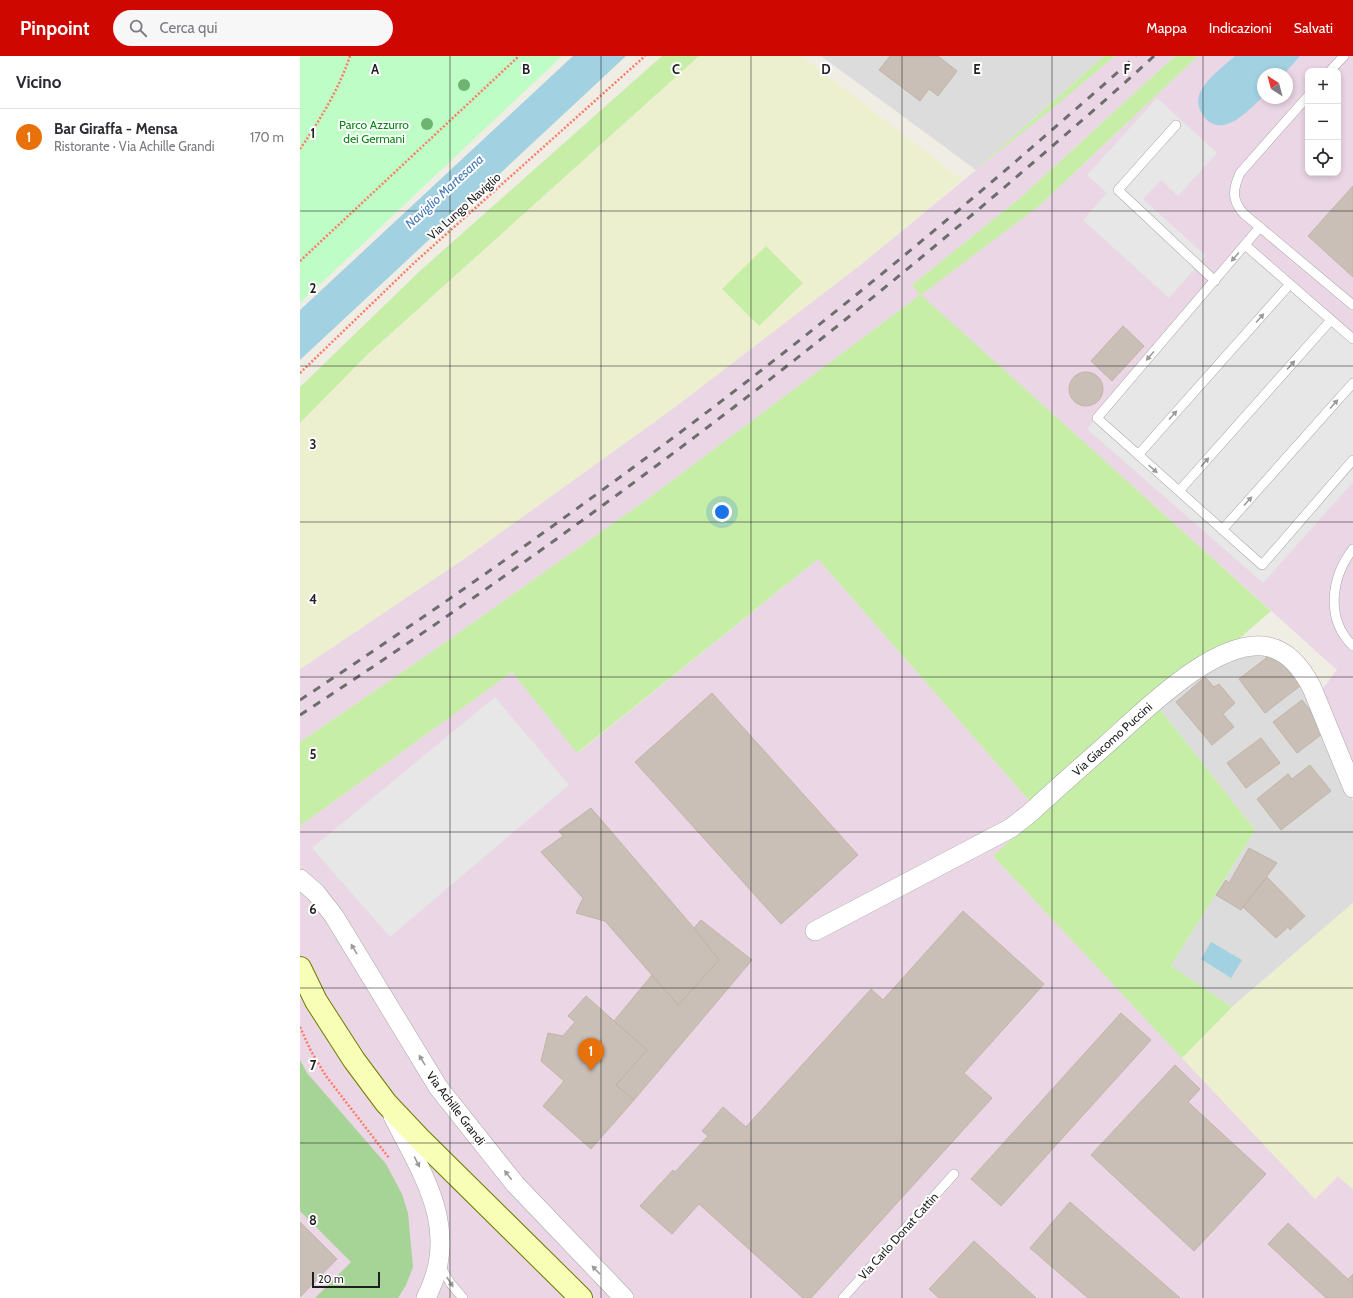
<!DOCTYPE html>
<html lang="it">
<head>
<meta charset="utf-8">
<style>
	body { margin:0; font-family:Cabin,sans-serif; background:#f7f7f7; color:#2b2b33 }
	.controls { position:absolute; right:12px; top:12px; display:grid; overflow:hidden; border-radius:8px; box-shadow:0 2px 6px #0003 }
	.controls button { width:36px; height:36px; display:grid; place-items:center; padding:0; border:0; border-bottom:1px solid #e1e1e2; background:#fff; color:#2b2b33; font:20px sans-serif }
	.compass { position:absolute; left:957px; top:12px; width:36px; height:36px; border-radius:50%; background:#fff; box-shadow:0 2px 6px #0003; rotate:324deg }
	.scale { position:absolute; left:12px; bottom:10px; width:68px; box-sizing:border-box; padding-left:4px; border:2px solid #1f1f1f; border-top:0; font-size:11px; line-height:14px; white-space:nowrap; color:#1f1f1f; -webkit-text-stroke:3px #fff; paint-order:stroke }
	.you { position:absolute; left:422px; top:456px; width:14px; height:14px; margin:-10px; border:3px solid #fff; border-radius:50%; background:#1a73e8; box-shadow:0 0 0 6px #1a73e833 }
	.badge { display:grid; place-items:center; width:26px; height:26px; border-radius:50%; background:#ce0700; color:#fff; font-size:13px; font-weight:700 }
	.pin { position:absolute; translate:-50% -33px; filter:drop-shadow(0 1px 2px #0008) }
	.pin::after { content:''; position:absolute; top:21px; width:14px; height:12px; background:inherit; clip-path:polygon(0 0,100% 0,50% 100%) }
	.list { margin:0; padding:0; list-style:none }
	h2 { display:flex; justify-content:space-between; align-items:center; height:52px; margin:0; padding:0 16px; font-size:17px }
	h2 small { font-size:13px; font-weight:400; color:#7c7c81 }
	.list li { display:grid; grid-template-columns:26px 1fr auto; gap:12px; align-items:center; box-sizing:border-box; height:56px; padding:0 16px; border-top:1px solid #e1e1e2 }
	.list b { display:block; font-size:15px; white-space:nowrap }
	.list p { margin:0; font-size:13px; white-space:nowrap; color:#7c7c81 }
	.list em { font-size:13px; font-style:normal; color:#7c7c81 }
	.icon { flex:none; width:22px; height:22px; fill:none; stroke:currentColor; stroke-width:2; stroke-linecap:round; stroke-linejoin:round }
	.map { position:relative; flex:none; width:1053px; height:1242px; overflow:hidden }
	header { display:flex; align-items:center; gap:24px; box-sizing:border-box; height:56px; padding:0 20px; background:#ce0700; color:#fff }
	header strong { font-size:19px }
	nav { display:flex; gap:22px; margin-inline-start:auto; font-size:14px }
	.search { width:280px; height:36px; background:#f7f7f7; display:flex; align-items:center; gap:10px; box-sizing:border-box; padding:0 14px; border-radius:22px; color:#7c7c81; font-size:15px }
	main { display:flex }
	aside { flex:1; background:#fff }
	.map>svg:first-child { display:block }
	.residential { fill:#dddcdc }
	.industrial { fill:#ead6e5; fill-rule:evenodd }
	.farmland { fill:#edf0ce }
	.grass { fill:#c7eea7 }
	.forest { fill:#a6d396 }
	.park { fill:#befdc6 }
	.parking { fill:#e7e7e7 }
	.water { fill:#a2d1e1 }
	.building { fill:#c9bfb7; stroke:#c3b4a5 }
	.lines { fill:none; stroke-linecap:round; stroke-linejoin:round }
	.service-casing { stroke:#a6a6a6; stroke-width:10 }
	.minor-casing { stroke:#a6a6a6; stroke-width:20 }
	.secondary-casing { stroke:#6a7c00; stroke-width:24 }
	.path { stroke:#ff7b67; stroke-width:2.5; stroke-dasharray:2 2; stroke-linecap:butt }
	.service { stroke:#fff; stroke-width:9 }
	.minor { stroke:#fff; stroke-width:19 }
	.secondary { stroke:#f8feb5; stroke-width:22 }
	.rail { stroke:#6d6d6d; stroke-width:3; stroke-dasharray:8 8; stroke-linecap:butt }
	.tree { fill:#6eb471 }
	.oneway { fill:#9a9a9a }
	.grid { fill:none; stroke:#1f1f1f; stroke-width:1; stroke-opacity:0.55 }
	.labels { text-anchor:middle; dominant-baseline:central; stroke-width:4; stroke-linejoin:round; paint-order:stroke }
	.park-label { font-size:12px; fill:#048613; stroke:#fff }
	.street-label { font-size:12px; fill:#1f1f1f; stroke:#fff }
	.water-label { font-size:13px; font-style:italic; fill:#4479b6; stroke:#fff }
	.grid-label { font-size:13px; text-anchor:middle; font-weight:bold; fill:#1f1f1f; stroke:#fff; stroke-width:4; stroke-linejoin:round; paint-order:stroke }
</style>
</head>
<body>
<header>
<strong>Pinpoint</strong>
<div class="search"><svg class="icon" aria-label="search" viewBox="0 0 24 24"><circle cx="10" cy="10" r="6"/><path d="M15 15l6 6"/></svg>Cerca qui</div>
<nav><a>Mappa</a><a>Indicazioni</a><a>Salvati</a></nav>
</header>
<main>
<aside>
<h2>Vicino<small></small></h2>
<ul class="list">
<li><span class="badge" style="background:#e8710a">1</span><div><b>Bar Giraffa - Mensa</b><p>Ristorante · Via Achille Grandi</p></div><em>170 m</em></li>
</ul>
</aside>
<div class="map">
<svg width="1053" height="1242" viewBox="0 0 1053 1242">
	<rect width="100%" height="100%" fill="#f0ede4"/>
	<path class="residential" d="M521,0H804L676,114Z
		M947,595L967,598L1005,635L1053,745V847L932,951L871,910L955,774L859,652L918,609Z"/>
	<path class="industrial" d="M815,0H875L719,143L612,229L620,239L740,149L898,0H1053V710L1021,635L1037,614L620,239L349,442L123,602L0,686V613L164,503L375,351L563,207ZM1008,15H1038V117H1008ZM963,18H987V42H963Z
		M518,503L740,757L693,800L1015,1143L1038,1120L1053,1133V1242H0V770L212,616L278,697Z"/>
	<path class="farmland" d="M399,0H502L662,124L563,207L375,351L164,503L0,613V367L67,299Z
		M1053,847V1133L1038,1120L1015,1143L882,1002L932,951Z"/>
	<path class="grass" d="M362,0H399L67,299L0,367V331L121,214Z
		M804,0H815L754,51L676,114Z
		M875,0H898L740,149L621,239L971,555L859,652L955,774L871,910L932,951L882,1002L693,800L740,757L518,503L277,697L212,616L0,770V686L123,602L349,442L620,239L612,229L719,143Z
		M466,190L503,227L459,270L422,233Z"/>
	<path class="forest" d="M0,1004L7,1017L86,1108L102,1138L108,1157L113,1211L106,1229L98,1242H15L51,1206L0,1155Z"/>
	<path class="park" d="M0,0H262L0,247Z"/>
	<path class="parking" d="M857,42L917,97L878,140L861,124L843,143L906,200L869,242L783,164L807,137L787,119Z
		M945,189L1053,284V426L963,527L787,373Z
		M195,641L269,729L90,881L12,792Z"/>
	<path class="water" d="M273,0H326L0,304V254Z
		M935,0H1000L984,18H963V40C948,56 918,87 901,56C897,48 897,41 902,33C908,22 925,9 935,0Z
		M911,886L942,904L931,922L901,903Z"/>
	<path class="building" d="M590,0H638L657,15L638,40L629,33L620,45L579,14Z
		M1053,130V221L1008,180Z
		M823,270L844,290L812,325L791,305Z
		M769 333a17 17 0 1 1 34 0a17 17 0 1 1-34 0Z
		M974,596L1000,630L965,657L939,623Z
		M905,621L914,631L919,628L935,647L923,658L934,671L912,689L876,646Z
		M412,637L558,799L481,868L335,706Z
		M1002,644L1026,675L997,697L973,666Z
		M961,682L980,707L946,732L927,707Z
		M1010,709L1031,735L981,774L957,743L988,718L992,723Z
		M291,752L394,872L419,904L378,949L305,865L276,857L283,842L241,796L263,780L259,775Z
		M949,792L977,807L941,854L916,839L926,824L929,827Z
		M967,821L1005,860L990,874L988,871L976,882L943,851Z
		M663,855L744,928L664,1017L692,1042L511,1242H503L399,1148L372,1178L340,1150L373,1114L375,1116L408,1080L402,1075L423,1051L446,1071L571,933L583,944Z
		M401,864L452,904L334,1044L316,1029L347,994L314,965L352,919L378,949L419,904L394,872Z
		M286,940L347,994L316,1029L334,1044L291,1093L243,1050L264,1025L241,1005L248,977L263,980L275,966L268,960Z
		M821,957L851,984L701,1150L671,1123Z
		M875,1009L900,1033L888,1046L966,1118L894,1195L791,1099Z
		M770,1146L880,1242H788L730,1192Z
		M0,1166L37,1203L0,1241Z
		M988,1167L1053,1228V1242H1026L968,1188Z
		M674,1185L736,1242H639L629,1233Z
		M1053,1218V1228L1048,1223Z"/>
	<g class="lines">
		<defs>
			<path id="service" d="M1030,15L1044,0
				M1008,40L940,117C933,133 931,144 944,158L1053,249
				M876,69L818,134L915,225
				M960,171L797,362L962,509L1053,404
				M945,189L1053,283
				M838,399L990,228
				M879,435L1031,264
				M922,474L1053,327
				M1053,493C1031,521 1025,563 1053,590
				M140,1210L151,1228L163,1242
				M543,1242L654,1118"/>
			<path id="minor" d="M0,823L16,837L34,860L138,1031L215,1128L324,1242
				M515,875L711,772L730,757C755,734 781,711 807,688C842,657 918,579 969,591C990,596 1003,614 1012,632L1053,732
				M93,1060C124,1121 161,1174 126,1242"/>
			<path id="secondary" d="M0,912L16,945L54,1004L86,1047L119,1082L281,1242"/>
		</defs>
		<use href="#service" class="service-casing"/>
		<use href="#minor" class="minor-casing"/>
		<use href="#secondary" class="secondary-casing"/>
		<path class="path" d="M0,93C20,64 39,33 50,0
			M0,205L219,0
			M0,317L114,207L345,0
			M0,971L11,995L26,1020L89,1102"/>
		<use href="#service" class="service"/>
		<use href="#minor" class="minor"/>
		<use href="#secondary" class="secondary"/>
		<path class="rail" d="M0,644C130,558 257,469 382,375C539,257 689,131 836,0
			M0,659C150,561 296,457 438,348C537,272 633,193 728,111C770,75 813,38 854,0"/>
	</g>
	<g class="tree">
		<circle cx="164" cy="29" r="6"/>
		<circle cx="127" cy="68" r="6"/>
	</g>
	<defs><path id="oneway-solid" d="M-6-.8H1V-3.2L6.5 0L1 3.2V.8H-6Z"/></defs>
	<g class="oneway">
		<use href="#oneway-solid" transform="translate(935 201) rotate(131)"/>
		<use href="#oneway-solid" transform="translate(960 262) rotate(-48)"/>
		<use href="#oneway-solid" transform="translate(850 300) rotate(131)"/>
		<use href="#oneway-solid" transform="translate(991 309) rotate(-48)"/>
		<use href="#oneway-solid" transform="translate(1034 348) rotate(-48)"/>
		<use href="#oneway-solid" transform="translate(873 359) rotate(-48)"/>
		<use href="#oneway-solid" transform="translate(905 406) rotate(-48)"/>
		<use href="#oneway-solid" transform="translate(853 413) rotate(42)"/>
		<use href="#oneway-solid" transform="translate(948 445) rotate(-48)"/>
		<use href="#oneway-solid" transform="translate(54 893) rotate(-121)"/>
		<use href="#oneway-solid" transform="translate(122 1004) rotate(-121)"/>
		<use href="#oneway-solid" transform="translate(117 1106) rotate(63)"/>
		<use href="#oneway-solid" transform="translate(208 1119) rotate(-128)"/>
		<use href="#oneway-solid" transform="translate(296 1214) rotate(-134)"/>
		<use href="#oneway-solid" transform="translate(150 1226) rotate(57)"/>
	</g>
	<path class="grid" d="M150,0V1242M301,0V1242M451,0V1242M602,0V1242M752,0V1242M903,0V1242M0,155H1053M0,310H1053M0,466H1053M0,621H1053M0,776H1053M0,932H1053M0,1087H1053"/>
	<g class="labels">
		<g class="park-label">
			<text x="74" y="68">Parco Azzurro<tspan x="74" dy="14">dei Germani</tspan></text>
		</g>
		<g class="street-label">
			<text transform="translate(164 150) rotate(-42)">Via Lungo Naviglio</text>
			<text transform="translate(812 683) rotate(-42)">Via Giacomo Puccini</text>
			<text transform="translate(156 1052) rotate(53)">Via Achille Grandi</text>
			<text transform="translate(598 1180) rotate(-48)">Via Carlo Donat Cattin</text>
		</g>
		<g class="water-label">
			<text transform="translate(144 135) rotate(-43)">Naviglio Martesana</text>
		</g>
	</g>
	<g class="grid-label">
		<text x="75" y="18">A</text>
		<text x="226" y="18">B</text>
		<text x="376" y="18">C</text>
		<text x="526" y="18">D</text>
		<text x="677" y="18">E</text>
		<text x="827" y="18">F</text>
		<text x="13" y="82">1</text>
		<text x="13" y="237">2</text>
		<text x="13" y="393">3</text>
		<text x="13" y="548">4</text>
		<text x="13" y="703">5</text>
		<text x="13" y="858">6</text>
		<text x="13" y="1014">7</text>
		<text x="13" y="1169">8</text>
	</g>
</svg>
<div class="controls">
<button>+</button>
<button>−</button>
<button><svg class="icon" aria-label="locate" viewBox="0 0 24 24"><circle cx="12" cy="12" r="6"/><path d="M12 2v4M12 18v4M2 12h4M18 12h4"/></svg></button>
</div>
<svg class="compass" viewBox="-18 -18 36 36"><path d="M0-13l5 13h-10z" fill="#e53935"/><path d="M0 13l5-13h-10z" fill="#7c7c81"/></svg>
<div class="scale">20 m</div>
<div class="you"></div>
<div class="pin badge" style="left:291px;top:1015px;background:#e8710a">1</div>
</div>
</main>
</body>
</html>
